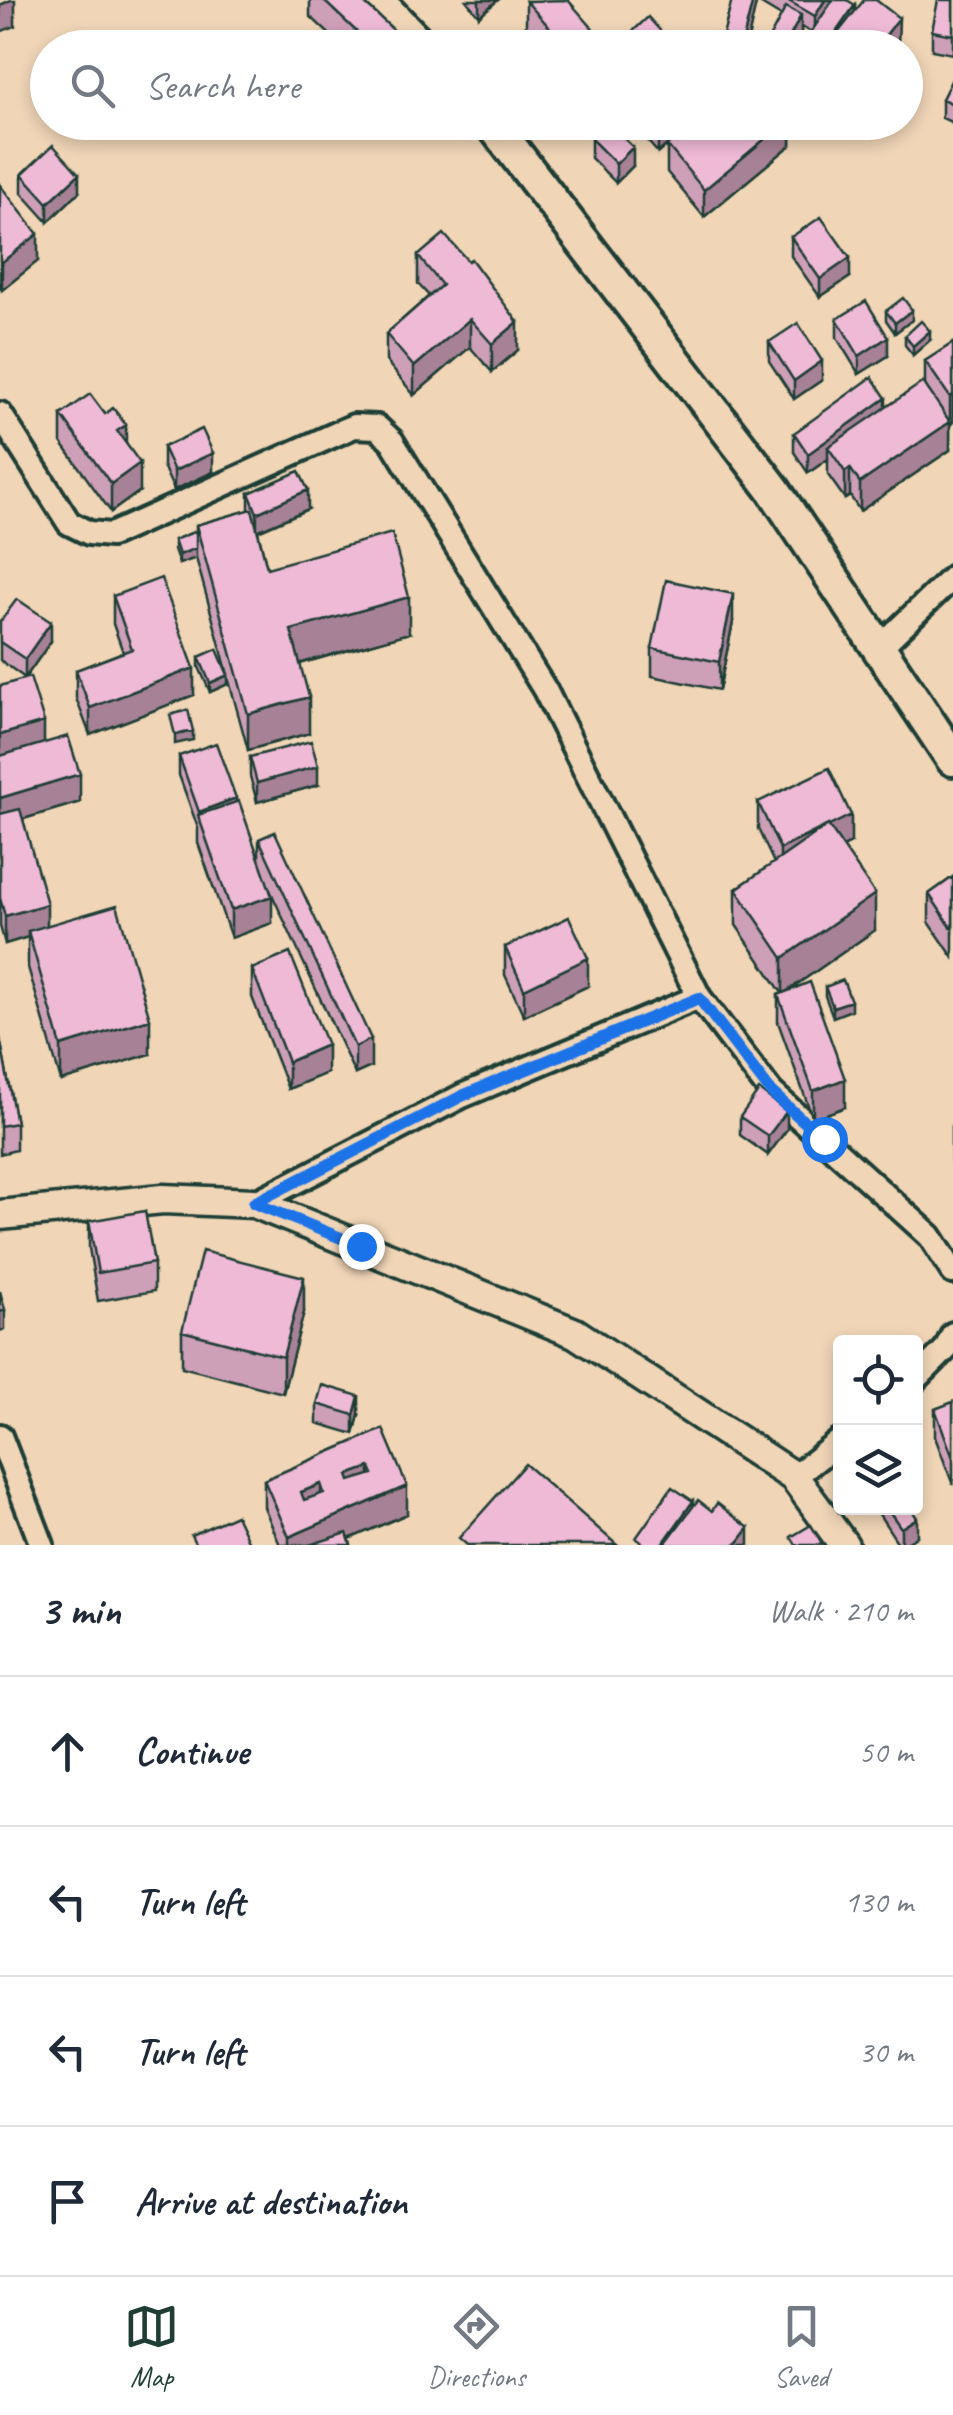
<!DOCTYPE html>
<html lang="en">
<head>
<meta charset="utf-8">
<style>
	body { margin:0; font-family:Caveat,sans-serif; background:#f6f6f7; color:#1f2937 }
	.controls { position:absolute; right:30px; bottom:30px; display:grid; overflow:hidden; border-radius:10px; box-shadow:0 5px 15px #0003 }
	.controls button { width:90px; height:90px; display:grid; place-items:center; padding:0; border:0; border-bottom:2px solid #e0e1e3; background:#fff; color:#1f2937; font:50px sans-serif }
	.stop { position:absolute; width:30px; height:30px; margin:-22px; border:8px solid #1a73e8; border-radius:50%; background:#fff }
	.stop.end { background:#1a73e8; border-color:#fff; box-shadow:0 2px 10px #0008 }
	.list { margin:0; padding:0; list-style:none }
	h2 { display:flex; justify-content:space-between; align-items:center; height:130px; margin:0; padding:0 40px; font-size:42px }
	h2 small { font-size:32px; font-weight:400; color:#747a83 }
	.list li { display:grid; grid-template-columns:65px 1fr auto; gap:30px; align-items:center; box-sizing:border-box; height:150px; padding:0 40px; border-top:2px solid #e0e1e3 }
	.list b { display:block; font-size:38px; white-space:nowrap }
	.list em { font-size:32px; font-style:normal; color:#747a83 }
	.icon { flex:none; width:55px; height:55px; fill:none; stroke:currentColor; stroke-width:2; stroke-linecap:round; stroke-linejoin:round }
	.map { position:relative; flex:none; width:953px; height:1545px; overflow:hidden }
	.search { position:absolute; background:#fff; box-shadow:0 5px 15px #0003; left:30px; right:30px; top:30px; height:110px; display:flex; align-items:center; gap:25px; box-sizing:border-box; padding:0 35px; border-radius:55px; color:#747a83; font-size:38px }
	.sheet { height:730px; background:#fff }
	nav { display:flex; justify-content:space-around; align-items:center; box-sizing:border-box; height:140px; border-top:2px solid #e0e1e3; background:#fff; font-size:28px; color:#747a83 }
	nav a { display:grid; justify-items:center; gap:5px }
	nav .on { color:#1f3d34 }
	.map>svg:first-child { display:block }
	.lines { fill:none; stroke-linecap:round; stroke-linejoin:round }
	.minor-casing { stroke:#1f3d34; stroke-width:30 }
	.tertiary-casing { stroke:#1f3d34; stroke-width:35 }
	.secondary-casing { stroke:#1f3d34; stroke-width:40 }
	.minor { stroke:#f0d5b7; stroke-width:22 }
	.tertiary { stroke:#f0d5b7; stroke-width:28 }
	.secondary { stroke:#f0d5b7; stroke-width:32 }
	.wall { fill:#cea0b8; stroke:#1f3d34; stroke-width:2.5 }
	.shaded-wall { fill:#a78296; stroke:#1f3d34; stroke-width:2.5 }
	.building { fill:#efbad6; stroke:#1f3d34; stroke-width:2.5; fill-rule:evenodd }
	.route { stroke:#1a73e8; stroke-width:12 }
</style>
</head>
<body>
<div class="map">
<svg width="953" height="1545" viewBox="0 0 953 1545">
	<rect width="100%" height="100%" fill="#f0d5b7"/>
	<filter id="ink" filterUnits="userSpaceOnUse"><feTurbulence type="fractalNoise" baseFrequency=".01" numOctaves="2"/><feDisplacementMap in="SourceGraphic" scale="20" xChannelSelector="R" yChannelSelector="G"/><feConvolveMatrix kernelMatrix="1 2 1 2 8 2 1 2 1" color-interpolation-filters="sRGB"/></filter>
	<g filter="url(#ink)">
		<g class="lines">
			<defs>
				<path id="minor" d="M0,414L69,523L89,533L111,535L354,426L377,427L392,441L545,690L699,997L771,1092L930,1236L953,1272
					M879,648L953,577
					M254,1203L462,1096L699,997
					M916,1379L946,1349L953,1334
					M0,1436L42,1545
					M794,1477L840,1441"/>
				<path id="tertiary" d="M0,1215L163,1199L254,1203L575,1333L794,1477L844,1545"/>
				<path id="secondary" d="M376,0L423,48
					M491,122L773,489L953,759"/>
			</defs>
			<use href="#minor" class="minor-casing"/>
			<use href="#tertiary" class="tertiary-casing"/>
			<use href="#secondary" class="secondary-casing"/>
			<use href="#minor" class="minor"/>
			<use href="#tertiary" class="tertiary"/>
			<use href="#secondary" class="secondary"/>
		</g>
		<path class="wall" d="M310,0H361L413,48H344L310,16Z
			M466,0H498L479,16Z
			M732,0H832V2L855,11L899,46L898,48H800L811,32L801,27V34L781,16L756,1L746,48H723V36Z
			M953,0V54L932,50V31Z
			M526,1L610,48H543L526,28Z
			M953,77V123L942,118V99Z
			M631,122H791V145L704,217L667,172V145L682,133L676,125V137L658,153Z
			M591,139L633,166L616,183L591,158Z
			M22,174L79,192L48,222L22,193Z
			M0,185L38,261L2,290L0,288Z
			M791,237L850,277L820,297L791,256Z
			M418,256L518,350L492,372L470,347L414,395L386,361V334L429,296L418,284Z
			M886,311L912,320L895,333L886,320Z
			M837,319L888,356L859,374L837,338Z
			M905,336L930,340L913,355L905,345Z
			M769,342L822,380L794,399L769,361Z
			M953,343V422L950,425V450L860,511L850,496L845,499L828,475V459L808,473L794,452V433L886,407L925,386V361Z
			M61,415L126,444L140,491L111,512L61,442Z
			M163,447L213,472L174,490L163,466Z
			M249,493L308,509L258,531L267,568L409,633L300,664L309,733L248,750L228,677V684L210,692L199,667V657L227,671L196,558L179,564L174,549V540L196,531V525L249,510Z
			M113,596L194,695L90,735L76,698V670L123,652L113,624Z
			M0,622L51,641L25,678L0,660Z
			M733,622L719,690L652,676V648Z
			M0,686L44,743L80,802L23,819L47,925L150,1054L61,1081L28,967V937L5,944L0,926Z
			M179,756L236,802L259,859V839L371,1067L355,1074L270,890L272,923L231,938L198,843V828L179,775Z
			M250,757L318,785L257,802L250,776Z
			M758,802L851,843L843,847L875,930L787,991L845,1107L813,1119L778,1022V995L782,993L736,925V889L774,863L758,829Z
			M953,877V957L929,922V894Z
			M505,947L588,986L524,1016L505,975Z
			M252,969L327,1073L288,1089L252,997Z
			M825,987L851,1010L833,1017L825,996Z
			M0,1038L16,1123V1150L0,1154Z
			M740,1117L787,1129L768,1155L740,1135Z
			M953,1125V1164L951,1162V1126Z
			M89,1221L154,1263V1291L98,1301L89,1248Z
			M304,1312L283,1393L182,1367V1331Z
			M953,1402V1485L935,1437V1409Z
			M317,1404L359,1415L354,1434L317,1423Z
			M383,1429L407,1514L349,1539L351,1545H280L264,1507V1480Z
			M875,1508H911L917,1536L904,1545H899Z"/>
		<path class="shaded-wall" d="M11,0H15V26L0,32V5Z
			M479,0H498L479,16Z
			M753,0H756V4L746,48H743V40Z
			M825,0H832V6L815,35V16Z
			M855,5V24L825,48Z
			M801,15V34L794,48H784Z
			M899,18L898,48H876Z
			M665,36V48H652Z
			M671,122H676V137L658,153V134Z
			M785,122H791V145L704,217V190Z
			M633,147V166L616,183V164Z
			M79,174V192L48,222V203Z
			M38,234V261L2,290V262Z
			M850,258V277L820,297V279Z
			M912,310V320L895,333V323Z
			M470,319V347L414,395V367Z
			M518,322V350L492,372V344Z
			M930,331V340L913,355V346Z
			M888,337V356L859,374V356Z
			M822,361V380L794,399V381Z
			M953,395V422L950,425V450L860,511V483L950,422V397Z
			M886,398V417L828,447V459L808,473V454Z
			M126,425V452L117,431Z
			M213,453V472L174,490V471Z
			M140,463V491L111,512V484Z
			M850,468V496L845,499V472Z
			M308,490V509L257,531V513Z
			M196,548V558L179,564V555Z
			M733,594V622L719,690V662Z
			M409,597V633L291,666V630Z
			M51,622V641L25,678V659Z
			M194,668V695L90,735V708Z
			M228,675V684L210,692V683Z
			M309,697V733L248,750V714Z
			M44,722V749L0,763V735Z
			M193,731V740L175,744V735Z
			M318,766V785L257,802V783Z
			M80,774V802L0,826V798Z
			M236,798V817L199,818V812Z
			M851,815V843L780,877V849Z
			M875,894V930L783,994V958Z
			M272,896V923L231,938V910Z
			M47,904V932L28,931V937L5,944V916Z
			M588,958V986L524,1016V989Z
			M851,1001V1010L833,1017V1007Z
			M150,1019V1054L61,1081V1046Z
			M371,1039V1067L355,1074V1047Z
			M327,1045V1073L288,1089V1062Z
			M845,1079V1107L813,1119V1091Z
			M787,1111V1129L768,1155V1136Z
			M304,1277V1312L283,1393V1357Z
			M5,1310V1329L0,1331V1312Z
			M359,1396V1415L354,1434V1415Z
			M370,1467V1495L348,1502V1475Z
			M321,1484V1512L301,1520V1492Z
			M407,1486V1514L335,1545H289V1537Z
			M693,1501V1520L675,1545H662Z
			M917,1518V1536L904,1545H901V1528Z
			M749,1528V1545H736Z"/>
		<path class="building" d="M323,0H361L413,48H374Z
			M568,0L610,48H568L526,1Z
			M732,0H753L743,40L723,36Z
			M787,0H825L815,16Z
			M833,0H847L855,5L825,48H800Z
			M864,0H876L899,18L876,48H826Z
			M938,0H953V35L932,31Z
			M786,7L801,15L784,48H764Z
			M648,17L665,36L652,48H615Z
			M953,77V104L942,99Z
			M607,122L633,147L616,164L591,139Z
			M648,122H671L658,134Z
			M694,122H785L704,190L667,145Z
			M53,145L79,174L48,203L22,174Z
			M0,185L38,234L2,262L0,260Z
			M821,217L850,258L820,279L791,237Z
			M444,234L468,261L471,259L518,322L492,344L470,319L414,367L386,334L442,285L418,256Z
			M903,298L912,310L895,323L886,311Z
			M866,301L888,337L859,356L837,319Z
			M921,321L930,331L913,346L905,336Z
			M798,323L822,361L794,381L769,342Z
			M953,343V395L950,397L925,361Z
			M872,377L886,398L808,454L794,433Z
			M923,382L950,422L860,483L850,468L845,472L828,447Z
			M90,394L105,414L113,408L126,425L117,431L140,463L111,484L61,415Z
			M202,429L213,453L174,471L163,447Z
			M299,471L308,490L257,513L249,493Z
			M252,509L267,568L392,533L409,597L291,630L309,697L248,714L196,525Z
			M196,531V548L179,555L174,540Z
			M161,578L194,668L90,708L76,670L132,649L113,596Z
			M666,580L733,594L719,662L652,648Z
			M17,599L51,622L25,659L0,642V622Z
			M217,649L228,675L210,683L199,657Z
			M30,677L44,722L0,735V686Z
			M188,710L193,731L175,735L170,715Z
			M68,736L80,774L0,798V756Z
			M311,741L318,766L257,783L250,757Z
			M216,743L236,798L199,812L179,756Z
			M829,768L851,815L829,826L828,825L780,849L758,802Z
			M239,801L272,896L231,910L198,815Z
			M20,809L47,904L5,916L0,898V814Z
			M828,825L875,894L783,958L736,889Z
			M275,832L371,1039L355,1047L259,839Z
			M953,877V930L929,894Z
			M117,905L150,1019L61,1046L28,931Z
			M569,917L588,958L524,989L505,947Z
			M290,953L327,1045L288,1062L252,969Z
			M843,980L851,1001L833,1007L825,987Z
			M810,982L845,1079L813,1091L778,995Z
			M0,1038L16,1123L0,1126Z
			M759,1090L787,1111L768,1136L740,1117Z
			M145,1211L154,1263L98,1273L89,1221Z
			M202,1251L304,1277L283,1357L182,1331Z
			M0,1291L5,1310L0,1312Z
			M322,1385L359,1396L354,1415L317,1404Z
			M953,1402V1458L935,1409Z
			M383,1429L407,1486L289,1537L264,1480ZM370,1467L373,1474L350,1481L348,1475ZM321,1484L324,1493L304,1500L301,1492Z
			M525,1464L617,1545H467L459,1538Z
			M672,1487L693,1501L662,1545H645L636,1538Z
			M698,1500L712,1511L717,1503L749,1528L736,1545H664Z
			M887,1508H911L917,1518L901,1528Z
			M236,1515L250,1545H196L191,1535Z
			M811,1525L823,1545H796L791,1537Z
			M347,1533L351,1545H309Z"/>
	</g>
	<g class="lines" filter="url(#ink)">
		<path class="route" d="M361,1246L254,1203L462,1096L699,998L771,1092L824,1139"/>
	</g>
</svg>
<div class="controls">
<button><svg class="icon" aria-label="locate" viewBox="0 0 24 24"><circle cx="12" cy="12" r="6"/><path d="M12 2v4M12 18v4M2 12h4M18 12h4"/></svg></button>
<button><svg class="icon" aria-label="layers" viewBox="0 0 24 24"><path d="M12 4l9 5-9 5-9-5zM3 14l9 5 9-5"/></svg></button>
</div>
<div class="stop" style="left:824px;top:1139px"></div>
<div class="stop end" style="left:361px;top:1246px"></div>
<div class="search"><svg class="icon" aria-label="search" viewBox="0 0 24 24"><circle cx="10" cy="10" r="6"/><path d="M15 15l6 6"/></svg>Search here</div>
</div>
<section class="sheet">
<h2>3 min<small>Walk · 210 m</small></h2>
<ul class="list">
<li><svg class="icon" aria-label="ahead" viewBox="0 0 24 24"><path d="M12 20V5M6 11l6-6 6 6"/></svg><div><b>Continue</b></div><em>50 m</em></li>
<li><svg class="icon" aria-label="left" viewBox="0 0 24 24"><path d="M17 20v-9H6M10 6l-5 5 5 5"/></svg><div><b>Turn left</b></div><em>130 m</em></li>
<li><svg class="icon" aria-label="left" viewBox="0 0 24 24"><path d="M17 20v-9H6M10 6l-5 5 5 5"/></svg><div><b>Turn left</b></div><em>30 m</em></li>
<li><svg class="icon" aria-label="arrive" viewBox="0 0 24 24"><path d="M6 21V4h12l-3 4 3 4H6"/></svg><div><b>Arrive at destination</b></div></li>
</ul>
</section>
<nav>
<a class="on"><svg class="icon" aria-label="map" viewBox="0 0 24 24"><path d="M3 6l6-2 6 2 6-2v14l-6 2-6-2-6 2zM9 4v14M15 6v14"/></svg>Map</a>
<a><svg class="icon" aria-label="directions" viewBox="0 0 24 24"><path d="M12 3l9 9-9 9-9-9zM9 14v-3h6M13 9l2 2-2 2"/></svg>Directions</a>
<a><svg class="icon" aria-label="saved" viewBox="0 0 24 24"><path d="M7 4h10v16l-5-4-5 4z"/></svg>Saved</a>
</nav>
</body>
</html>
